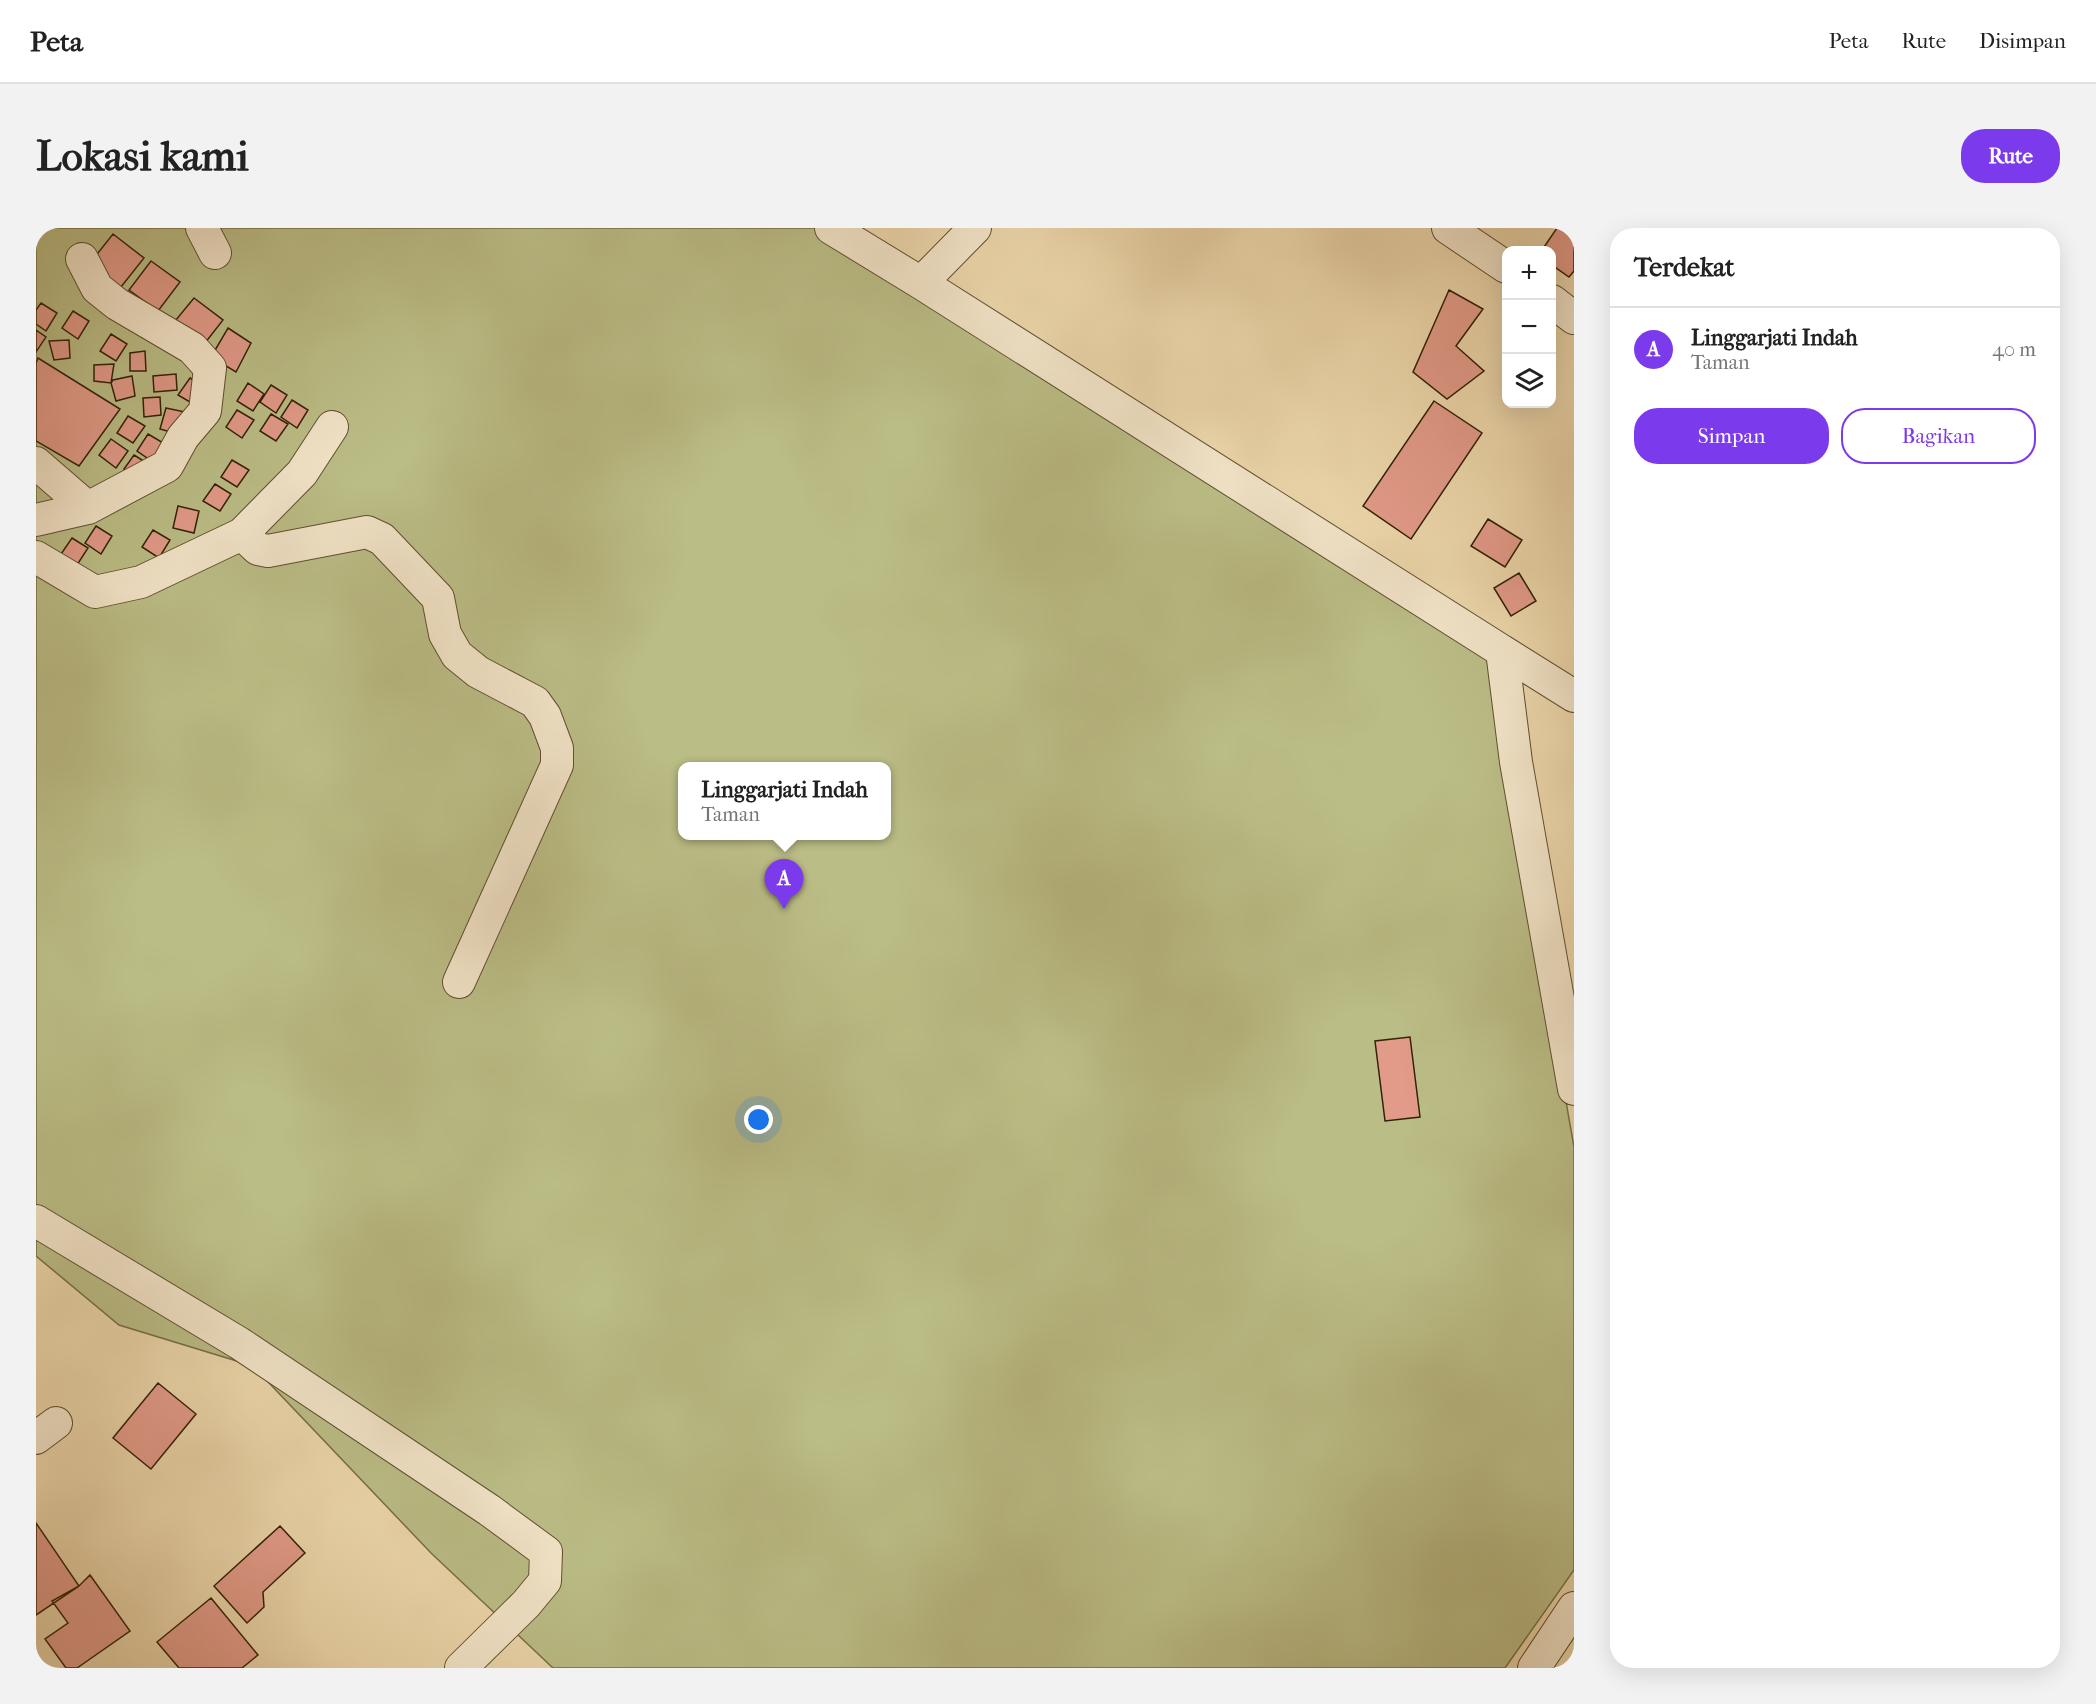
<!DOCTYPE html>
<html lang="id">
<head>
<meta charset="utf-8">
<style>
	body { margin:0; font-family:"IM FELL French Canon",serif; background:#f2f2f2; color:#222 }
	.controls { position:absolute; right:18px; top:18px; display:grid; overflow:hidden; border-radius:12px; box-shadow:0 6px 24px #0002 }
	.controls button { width:54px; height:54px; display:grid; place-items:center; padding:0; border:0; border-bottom:2px solid #e0e0e0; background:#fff; color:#222; font:30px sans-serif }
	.you { position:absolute; left:723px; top:892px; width:21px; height:21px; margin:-15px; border:4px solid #fff; border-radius:50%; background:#1a73e8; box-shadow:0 0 0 9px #1a73e833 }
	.badge { display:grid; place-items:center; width:39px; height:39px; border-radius:50%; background:#7c3aed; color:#fff; font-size:20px; font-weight:700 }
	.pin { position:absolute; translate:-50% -50px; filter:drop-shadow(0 2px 3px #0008) }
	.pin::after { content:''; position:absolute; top:32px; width:21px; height:18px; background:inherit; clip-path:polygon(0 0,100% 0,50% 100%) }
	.popup { position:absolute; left:642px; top:534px; width:213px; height:78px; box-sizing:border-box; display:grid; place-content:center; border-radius:12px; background:#fff; filter:drop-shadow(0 2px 4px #0005); font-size:20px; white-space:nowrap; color:#767676 }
	.popup b { font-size:22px; color:#222 }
	.popup::after { content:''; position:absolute; left:50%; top:100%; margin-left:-12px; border:12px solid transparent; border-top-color:#fff }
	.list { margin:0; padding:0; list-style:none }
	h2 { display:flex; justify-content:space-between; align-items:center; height:78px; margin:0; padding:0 24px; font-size:26px }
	h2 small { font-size:20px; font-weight:400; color:#767676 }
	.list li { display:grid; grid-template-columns:39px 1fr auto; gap:18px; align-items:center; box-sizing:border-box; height:84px; padding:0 24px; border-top:2px solid #e0e0e0 }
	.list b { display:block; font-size:22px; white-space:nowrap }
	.list p { margin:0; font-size:20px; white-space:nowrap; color:#767676 }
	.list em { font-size:20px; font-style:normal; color:#767676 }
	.actions { display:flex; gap:12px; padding:18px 24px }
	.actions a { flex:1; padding:14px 0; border:2px solid #7c3aed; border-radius:24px; text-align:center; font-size:21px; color:#7c3aed }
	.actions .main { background:#7c3aed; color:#fff }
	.icon { flex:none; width:33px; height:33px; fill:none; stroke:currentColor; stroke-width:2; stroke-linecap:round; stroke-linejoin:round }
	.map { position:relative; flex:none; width:1538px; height:1440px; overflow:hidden; border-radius:24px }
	header { display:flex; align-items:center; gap:36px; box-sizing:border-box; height:84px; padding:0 30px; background:#fff; border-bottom:2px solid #e0e0e0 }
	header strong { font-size:28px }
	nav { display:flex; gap:33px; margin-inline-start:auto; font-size:21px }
	.intro { display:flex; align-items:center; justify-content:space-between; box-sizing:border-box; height:144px; padding:0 36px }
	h1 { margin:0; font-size:42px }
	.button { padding:15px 27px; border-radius:24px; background:#7c3aed; color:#fff; font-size:21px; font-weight:700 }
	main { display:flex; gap:36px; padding:0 36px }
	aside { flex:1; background:#fff; border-radius:24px; box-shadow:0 6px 24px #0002 }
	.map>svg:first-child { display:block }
	.green { fill:#bbbd86; stroke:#777046; stroke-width:1.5; fill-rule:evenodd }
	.building { fill:#e29b89; stroke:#332207; stroke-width:1.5 }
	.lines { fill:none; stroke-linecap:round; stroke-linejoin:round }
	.minor-casing { stroke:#614f30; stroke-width:34 }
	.minor { stroke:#f2e4c8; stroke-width:32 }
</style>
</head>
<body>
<header>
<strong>Peta</strong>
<nav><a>Peta</a><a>Rute</a><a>Disimpan</a></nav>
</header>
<div class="intro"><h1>Lokasi kami</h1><a class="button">Rute</a></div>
<main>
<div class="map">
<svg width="1538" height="1440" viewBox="0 0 1538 1440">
	<rect width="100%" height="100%" fill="#ebd6aa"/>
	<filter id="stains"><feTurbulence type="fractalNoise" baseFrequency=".00333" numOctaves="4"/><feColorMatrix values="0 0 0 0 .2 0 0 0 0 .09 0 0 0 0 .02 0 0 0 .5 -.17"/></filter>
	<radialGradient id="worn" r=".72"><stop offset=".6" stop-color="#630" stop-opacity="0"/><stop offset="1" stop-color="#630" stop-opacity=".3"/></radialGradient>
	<path class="green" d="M0,0H780L1449,411L1538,919V1342L1469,1440H517L395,1325L217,1138L83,1097L0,1028ZM646,538H850V608H646Z"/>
	<path class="building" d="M1521,0H1538V43L1533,49L1516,37V22H1506Z
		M77,6L108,30L85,59L54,35Z
		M115,33L144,54L122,83L93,62Z
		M1413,62L1447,81L1420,118L1448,143L1411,171L1377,144Z
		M158,70L187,92L169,115L139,93Z
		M5,75L21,85L10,103L0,96V82Z
		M37,83L53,93L42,111L26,100Z
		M192,100L215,115L200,144L175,129Z
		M0,102L10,109L0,124Z
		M75,106L91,116L80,133L64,123Z
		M33,112L34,130L18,132L13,113Z
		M109,123L110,143H94V125Z
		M2,130L84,181L43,238L0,213V135Z
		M78,136L75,155L58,153V137Z
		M140,146L141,162L118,164L117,148Z
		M96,148L99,168L80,173L75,155L77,152Z
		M154,150L170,160L159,177L142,167Z
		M212,155L228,166L217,183L201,173Z
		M235,157L251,167L240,185L224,174Z
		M124,169L125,187L108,189L107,170Z
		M256,172L272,182L261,200L245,189Z
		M1398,173L1446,205L1375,311L1327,278Z
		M130,180L149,184L142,206L124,201Z
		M201,182L218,192L206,210L190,199Z
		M235,186L252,196L240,213L224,203Z
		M92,188L109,198L97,215L81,205Z
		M112,206L129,216L117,234L101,223Z
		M75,211L92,223L80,240L63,227Z
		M98,227L114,237L105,252L88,241Z
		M196,232L213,242L201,259L185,249Z
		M179,256L195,266L184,283L167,273Z
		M142,278L163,283L158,305L137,300Z
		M1452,291L1486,312L1469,339L1435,318Z
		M60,298L76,308L65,326L49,315Z
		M117,302L134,312L123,330L106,319Z
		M36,310L52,320L41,337L25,326Z
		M1483,345L1500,373L1475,388L1458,360Z
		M1374,809L1384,889L1349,893L1339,813Z
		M122,1155L160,1186L115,1241L77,1210Z
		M0,1295L43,1358L0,1387Z
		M244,1298L269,1325L227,1364L228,1379L211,1395L178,1358Z
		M54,1347L94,1403L41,1440H30L9,1411L32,1395L16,1373L43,1358Z
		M175,1370L222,1427L206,1440H143L121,1414Z"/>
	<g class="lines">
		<defs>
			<path id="minor" d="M166,0L179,25
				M795,0L885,55L1466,423L1480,534L1538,861
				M1412,0L1470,39
				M885,55L939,0
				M1516,73L1538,90
				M0,235L52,280
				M0,292L52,280L131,238L147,209L169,183L174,140L156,120L81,76L61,60L46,31
				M206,306L222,321L232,323L331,304L346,311L402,370L409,406L421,427L442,444L499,474L509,488L521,520V537L423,754
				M0,329L59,364L105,354L206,306L266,245L296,199
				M1466,423L1538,468
				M0,993L203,1115L453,1282L510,1324L509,1353L490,1376L425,1440
				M0,1210L20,1195
				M1498,1440L1538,1380"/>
		</defs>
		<use href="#minor" class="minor-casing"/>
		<use href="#minor" class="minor"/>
	</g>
	<rect width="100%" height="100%" filter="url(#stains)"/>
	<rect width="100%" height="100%" fill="url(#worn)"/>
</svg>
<div class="controls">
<button>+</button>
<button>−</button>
<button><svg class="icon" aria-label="layers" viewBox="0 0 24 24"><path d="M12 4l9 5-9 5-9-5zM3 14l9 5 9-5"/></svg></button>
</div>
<div class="you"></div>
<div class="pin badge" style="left:748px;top:681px">A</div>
<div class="popup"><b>Linggarjati Indah</b>Taman</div>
</div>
<aside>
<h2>Terdekat<small></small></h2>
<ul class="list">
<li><span class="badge">A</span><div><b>Linggarjati Indah</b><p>Taman</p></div><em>40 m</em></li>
</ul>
<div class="actions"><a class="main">Simpan</a><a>Bagikan</a></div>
</aside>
</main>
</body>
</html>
